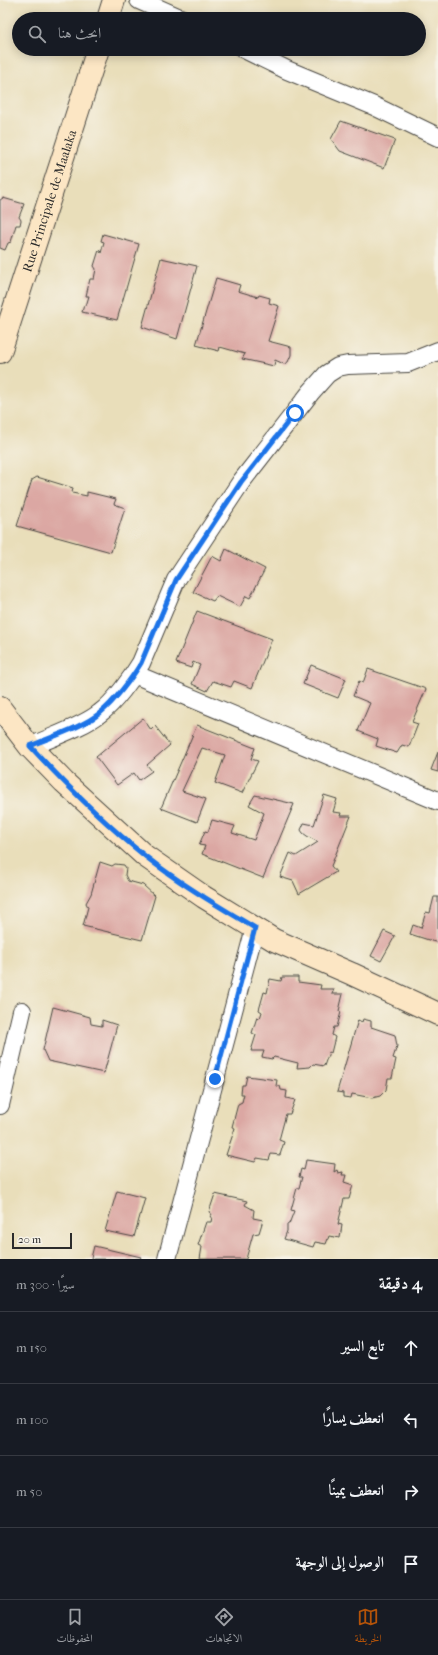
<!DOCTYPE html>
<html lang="ar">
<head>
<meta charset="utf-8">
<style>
	body { margin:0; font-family:"IM FELL French Canon",Amiri,serif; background:#20242c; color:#f1f3f6; direction:rtl }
	.scale { position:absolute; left:12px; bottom:10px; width:60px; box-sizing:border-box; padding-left:4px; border:2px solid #2b2b2b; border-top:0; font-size:11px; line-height:14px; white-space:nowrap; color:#2b2b2b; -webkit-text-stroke:3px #f7f3e8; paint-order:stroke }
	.stop { position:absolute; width:12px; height:12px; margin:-9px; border:3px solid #1a73e8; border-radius:50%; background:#fff }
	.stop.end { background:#1a73e8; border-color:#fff; box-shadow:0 1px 4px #0008 }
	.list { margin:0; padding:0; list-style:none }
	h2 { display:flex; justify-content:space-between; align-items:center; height:52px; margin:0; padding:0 16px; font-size:17px }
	h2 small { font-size:13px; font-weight:400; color:#9ea1a6 }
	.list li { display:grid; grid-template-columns:26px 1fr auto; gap:12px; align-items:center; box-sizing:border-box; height:72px; padding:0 16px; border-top:1px solid #363941 }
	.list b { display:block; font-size:15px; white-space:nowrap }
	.list em { font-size:13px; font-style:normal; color:#9ea1a6 }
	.icon { flex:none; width:22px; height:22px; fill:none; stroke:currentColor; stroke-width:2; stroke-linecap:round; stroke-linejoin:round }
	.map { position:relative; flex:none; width:438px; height:1259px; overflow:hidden; direction:ltr }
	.search { position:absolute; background:#171b24; box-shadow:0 2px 10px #0003; left:12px; right:12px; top:12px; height:44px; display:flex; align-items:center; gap:10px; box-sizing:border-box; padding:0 14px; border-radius:22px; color:#9ea1a6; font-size:15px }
	.sheet { height:340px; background:#171b24 }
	nav { display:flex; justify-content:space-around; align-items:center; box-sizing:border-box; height:56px; border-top:1px solid #363941; background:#171b24; font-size:11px; color:#9ea1a6 }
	nav a { display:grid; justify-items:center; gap:2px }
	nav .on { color:#b45309 }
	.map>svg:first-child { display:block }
	.building { fill:#dba7a3 }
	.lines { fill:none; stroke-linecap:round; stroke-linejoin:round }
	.street-casing { stroke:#484640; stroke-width:20 }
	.secondary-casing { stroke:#484640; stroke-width:24 }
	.street { stroke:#fff; stroke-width:18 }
	.secondary { stroke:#fce6c4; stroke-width:22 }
	.route { stroke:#1a73e8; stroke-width:5 }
	.labels { text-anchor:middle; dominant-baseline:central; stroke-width:3; stroke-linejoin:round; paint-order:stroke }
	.street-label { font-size:13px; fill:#2b2b2b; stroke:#f7f3e8 }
</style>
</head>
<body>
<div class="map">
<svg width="438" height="1259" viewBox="0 0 438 1259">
	<rect width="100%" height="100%" fill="#f7f3e8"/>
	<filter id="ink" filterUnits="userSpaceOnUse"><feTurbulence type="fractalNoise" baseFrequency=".025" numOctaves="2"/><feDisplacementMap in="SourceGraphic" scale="8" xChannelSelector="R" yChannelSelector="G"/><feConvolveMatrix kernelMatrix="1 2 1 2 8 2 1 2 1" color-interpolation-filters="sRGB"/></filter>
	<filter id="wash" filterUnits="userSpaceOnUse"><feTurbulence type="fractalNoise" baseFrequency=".012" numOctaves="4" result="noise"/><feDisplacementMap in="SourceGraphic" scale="16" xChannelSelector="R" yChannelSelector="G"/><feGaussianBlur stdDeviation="0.9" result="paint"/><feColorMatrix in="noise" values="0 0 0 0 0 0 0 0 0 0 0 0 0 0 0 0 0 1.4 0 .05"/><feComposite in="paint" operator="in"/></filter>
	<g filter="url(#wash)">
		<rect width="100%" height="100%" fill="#e9deba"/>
		<g id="blocks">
			<path class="building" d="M341,121L395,140L384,168L340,151L331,139Z
				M3,198L24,204L19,217L21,220L20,225H16L11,242L8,243L5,250L0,248V200Z
				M103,234L139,244L117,320L82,312L84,305L86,306L89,296H86L90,279H94L96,269L94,266L99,250L101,253L104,242L101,241Z
				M161,258L197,266L177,339L142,327Z
				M216,278L240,285L238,291L258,297L259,295L270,298L269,303L279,306L268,341L291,347V355L288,362L284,364L275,360L274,366L242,359L245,354L220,347L219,351L196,345Z
				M37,477L73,488L72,493L87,496V492L116,499L114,504L125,508L111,552L17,526L32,480Z
				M226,549L265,569L250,598L246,596L240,607L217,596L213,601L193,592L212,556L221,561Z
				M197,611L272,639L252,688L234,681L231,687L213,681L207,691L192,684L200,665L193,662L191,668L176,663Z
				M311,665L346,679L338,698L303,684Z
				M368,669L426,689L412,722L418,724L409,747L402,745L397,753L376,746L378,739L358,731L370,703L353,696L359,681L363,683Z
				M143,718L151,730L155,726L170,745L147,765L152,771L139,780L134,773L117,785L96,757Z
				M197,725L255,748L251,759L258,761L242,793L215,783L225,755L202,748L182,791L206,799L197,822L161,808Z
				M438,752V772L431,770Z
				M255,795L294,804L263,878L202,854L205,846L199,845L205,831L208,832L212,820L235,826L232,833L254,840L264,813L249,805Z
				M324,795L337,799L333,812L341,813L340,816H351L331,866L336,872L299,894L293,881L280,877L290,853L296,856L318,842L307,836L303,833L301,830L304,823L314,825Z
				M100,862L112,866L115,864L124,865L126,868L125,875L128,881L143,885L155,896L142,940L83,926L88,907L86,903L91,894Z
				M434,897H438V943L410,934L413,925L421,928L426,912L430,913Z
				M384,931L395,936L381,961L371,956Z
				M282,977H298V982L321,985L320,989H334L332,994H343L339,1011L341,1012L337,1027H334L332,1035L335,1037L331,1053L329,1052L324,1066L313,1064L310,1067L297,1068L298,1063L274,1057L272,1059L262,1057L264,1051H251L256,1035L252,1033L257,1017L260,1018L262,1012L259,1010L264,992L267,993L270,979L281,981Z
				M53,1007L90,1017L91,1024L102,1026V1020L117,1025L104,1073L48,1061L43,1050Z
				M363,1019L371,1021V1027L395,1035L397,1046L393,1058L396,1059L392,1078H388L386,1090L380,1096L372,1098L352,1094L351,1098L343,1097V1093L337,1092L358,1020L362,1022Z
				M247,1076L277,1080L276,1086H280L281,1090L287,1091L286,1098L295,1100L290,1114H286L279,1140L284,1142L280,1155L271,1154L269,1160L257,1158L255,1162L226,1155L235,1128L232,1127L238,1104L242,1102L244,1094H241L242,1085H245Z
				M306,1160L335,1164L334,1172L337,1170L338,1173L343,1172L342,1175H346L344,1182L353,1185L349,1199H344L338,1224L342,1225L340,1238L329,1236L326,1244L315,1242L313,1247L284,1239L287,1231V1224H289L294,1211L291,1210L297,1188H299L302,1177H299L301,1169L304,1170Z
				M117,1191L145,1198L134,1237L105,1231Z
				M215,1194L247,1201L245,1205L254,1210L253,1218L263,1220L259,1233L253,1234L246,1259H200L202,1247L198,1245L206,1222H211L212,1217H210L212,1214L209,1212Z
				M94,1246L141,1257L140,1259H92L91,1258Z"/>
		</g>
	</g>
	<g filter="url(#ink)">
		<use href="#blocks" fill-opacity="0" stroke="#484640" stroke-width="1"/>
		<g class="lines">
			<defs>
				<path id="street" d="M139,0L182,19
					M244,49L287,70L374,106L438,137
					M134,674L438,801
					M30,747C51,737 83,727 100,713C114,703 132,678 141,663L176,580L241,482L311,392L327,374L338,367L348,365L408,363L438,351
					M0,1105L22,1011
					M167,1259L255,928"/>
				<g id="secondary">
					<path d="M108,19L114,0"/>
					<path id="s1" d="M0,352L98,49"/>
					<path d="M0,708L30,747L64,782L145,856L204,897L274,940L352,974L438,1014"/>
				</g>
			</defs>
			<use href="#street" class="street-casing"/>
			<use href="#secondary" class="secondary-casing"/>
			<use href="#street" class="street"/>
			<use href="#secondary" class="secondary"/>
		</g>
	</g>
	<g class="lines" filter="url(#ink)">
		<path class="route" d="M215,1079L255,928C218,906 179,883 145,856C104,823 66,785 30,746C51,737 83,727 100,713C114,702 132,678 141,663L176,580L241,482L295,413"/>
	</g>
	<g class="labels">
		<g class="street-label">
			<text stroke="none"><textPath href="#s1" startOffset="159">Rue Principale de Maalaka</textPath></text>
		</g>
	</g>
</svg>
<div class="scale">20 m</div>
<div class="stop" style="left:295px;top:413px"></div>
<div class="stop end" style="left:215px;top:1079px"></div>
<div class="search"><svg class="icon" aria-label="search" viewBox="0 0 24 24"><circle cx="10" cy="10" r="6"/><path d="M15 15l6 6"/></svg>ابحث هنا</div>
</div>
<section class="sheet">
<h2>4 دقيقة<small>سيرًا · 300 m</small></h2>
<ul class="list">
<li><svg class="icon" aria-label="ahead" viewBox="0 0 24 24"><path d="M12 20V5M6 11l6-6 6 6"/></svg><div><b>تابع السير</b></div><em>150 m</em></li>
<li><svg class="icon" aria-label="left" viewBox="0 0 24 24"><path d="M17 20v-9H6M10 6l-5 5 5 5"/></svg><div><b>انعطف يسارًا</b></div><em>100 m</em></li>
<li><svg class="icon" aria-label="right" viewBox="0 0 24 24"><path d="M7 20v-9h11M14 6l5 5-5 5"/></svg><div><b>انعطف يمينًا</b></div><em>50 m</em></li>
<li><svg class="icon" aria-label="arrive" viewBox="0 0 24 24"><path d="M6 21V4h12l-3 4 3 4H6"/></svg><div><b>الوصول إلى الوجهة</b></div></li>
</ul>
</section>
<nav>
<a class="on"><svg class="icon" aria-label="map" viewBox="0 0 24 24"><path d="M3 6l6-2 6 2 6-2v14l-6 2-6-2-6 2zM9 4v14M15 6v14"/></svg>الخريطة</a>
<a><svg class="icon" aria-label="directions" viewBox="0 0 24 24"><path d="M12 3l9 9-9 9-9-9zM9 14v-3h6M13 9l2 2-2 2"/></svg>الاتجاهات</a>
<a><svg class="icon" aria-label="saved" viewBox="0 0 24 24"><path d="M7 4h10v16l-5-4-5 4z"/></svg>المحفوظات</a>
</nav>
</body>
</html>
